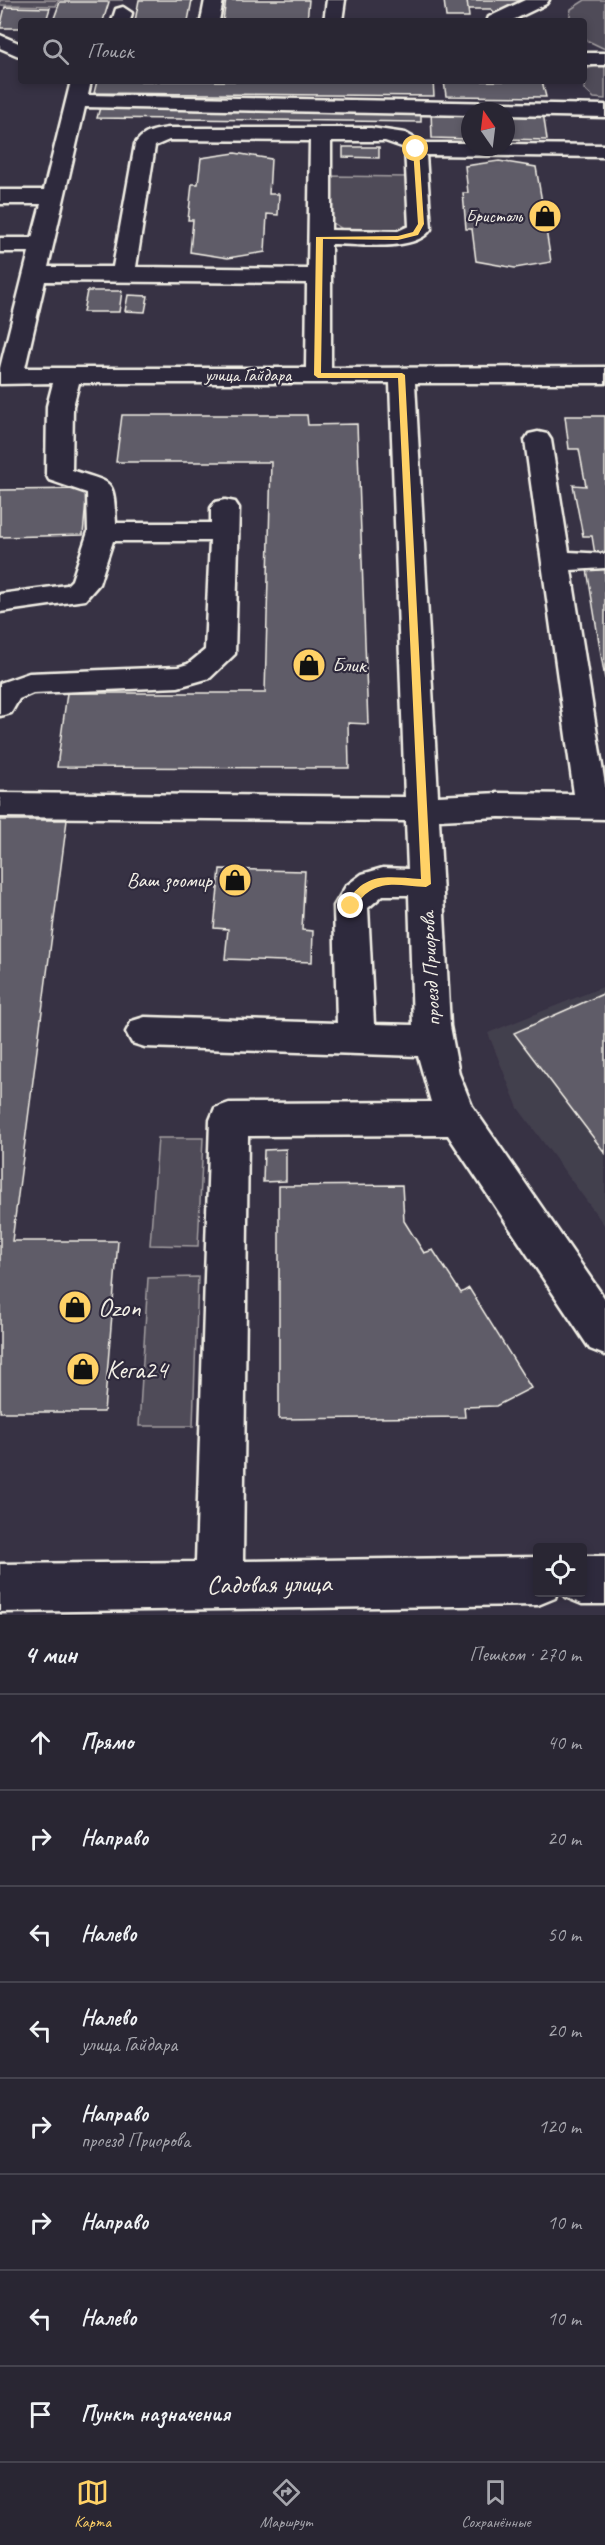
<!DOCTYPE html>
<html lang="ru">
<head>
<meta charset="utf-8">
<style>
	body { margin:0; font-family:Caveat,sans-serif; background:#35323f; color:#f1f3f6 }
	.controls { position:absolute; right:18px; bottom:18px; display:grid; overflow:hidden; border-radius:6px; box-shadow:0 3px 9px #0003 }
	.controls button { width:54px; height:54px; display:grid; place-items:center; padding:0; border:0; border-bottom:2px solid #45434e; background:#292633; color:#f1f3f6; font:30px sans-serif }
	.compass { position:absolute; left:461px; top:102px; width:54px; height:54px; border-radius:50%; background:#292633; box-shadow:0 3px 9px #0003; rotate:346deg }
	.stop { position:absolute; width:18px; height:18px; margin:-14px; border:4px solid #ffd166; border-radius:50%; background:#fff }
	.stop.end { background:#ffd166; border-color:#fff; box-shadow:0 2px 6px #0008 }
	.list { margin:0; padding:0; list-style:none }
	h2 { display:flex; justify-content:space-between; align-items:center; height:78px; margin:0; padding:0 24px; font-size:26px }
	h2 small { font-size:20px; font-weight:400; color:#a5a5ac }
	.list li { display:grid; grid-template-columns:39px 1fr auto; gap:18px; align-items:center; box-sizing:border-box; height:96px; padding:0 24px; border-top:2px solid #45434e }
	.list b { display:block; font-size:22px; white-space:nowrap }
	.list p { margin:0; font-size:20px; white-space:nowrap; color:#a5a5ac }
	.list em { font-size:20px; font-style:normal; color:#a5a5ac }
	.icon { flex:none; width:33px; height:33px; fill:none; stroke:currentColor; stroke-width:2; stroke-linecap:round; stroke-linejoin:round }
	.map { position:relative; flex:none; width:605px; height:1615px; overflow:hidden }
	.search { position:absolute; background:#292633; box-shadow:0 3px 9px #0003; left:18px; right:18px; top:18px; height:66px; display:flex; align-items:center; gap:15px; box-sizing:border-box; padding:0 21px; border-radius:6px; color:#a5a5ac; font-size:22px }
	.sheet { height:846px; background:#292633 }
	nav { display:flex; justify-content:space-around; align-items:center; box-sizing:border-box; height:84px; border-top:2px solid #45434e; background:#292633; font-size:16px; color:#a5a5ac }
	nav a { display:grid; justify-items:center; gap:3px }
	nav .on { color:#ffd166 }
	.map>svg:first-child { display:block }
	.built { fill:#433f4e }
	.green { fill:#504b59; stroke:#a29ea0; stroke-width:1.5 }
	.building { fill:#5f5c67; stroke:#f4f1e8; stroke-width:1.5 }
	.lines { fill:none; stroke-linecap:round; stroke-linejoin:round }
	.minor-casing { stroke:#f4f1e8; stroke-width:5 }
	.minor { fill:#2f2a3d; fill-rule:evenodd }
	.route { fill:#ffd166 }
	.labels { text-anchor:middle; dominant-baseline:central; stroke-width:4.5; stroke-linejoin:round; paint-order:stroke }
	.far-poi-label { font-size:18px; fill:#f4f1e8; stroke:#2f2a3d; text-anchor:end }
	.far-street-label { font-size:18px; fill:#f4f1e8; stroke:#2f2a3d }
	.poi-label { font-size:21px; fill:#f4f1e8; stroke:#2f2a3d; text-anchor:start }
	.street-label { font-size:21px; fill:#f4f1e8; stroke:#2f2a3d }
	.near-poi-label { font-size:26px; fill:#f4f1e8; stroke:#2f2a3d; text-anchor:start }
	.near-street-label { font-size:26px; fill:#f4f1e8; stroke:#2f2a3d }
</style>
</head>
<body>
<div class="map">
<svg width="605" height="1615" viewBox="0 0 605 1615">
	<rect width="100%" height="100%" fill="#373244"/>
	<filter id="ink" filterUnits="userSpaceOnUse"><feTurbulence type="fractalNoise" baseFrequency=".0167" numOctaves="2"/><feDisplacementMap in="SourceGraphic" scale="12" xChannelSelector="R" yChannelSelector="G"/><feConvolveMatrix kernelMatrix="1 2 1 2 8 2 1 2 1" color-interpolation-filters="sRGB"/></filter>
	<g filter="url(#ink)">
		<path class="built" d="M605,986V1226L518,1108L488,1033Z"/>
		<path class="green" d="M0,0H123H59L56,6L0,5Z
			M585,0H605V49L584,39V21H569L571,9Z
			M605,63V99L594,98L584,89L586,69Z
			M329,176L408,177L411,221C400,239 362,231 344,230L328,220Z
			M158,1138H203L198,1246L150,1245Z
			M198,1277L193,1426H139L148,1278Z"/>
		<path class="building" d="M139,0H192L188,21H135Z
			M226,0H309L307,21H223Z
			M444,0H467L469,17H446Z
			M467,0H523L510,6L527,12L514,17L524,21H499L488,16L495,13L491,9H468Z
			M60,2H109L103,21H53Z
			M5,7L50,8L46,21H21V28H0Z
			M97,81H433L434,96L94,93Z
			M444,81H542L546,97L446,96Z
			M101,104L421,108V122L97,118Z
			M431,111H470V139L432,138Z
			M506,112H543L547,140L506,139Z
			M343,147H379V158L343,157Z
			M235,153L271,159L269,194H279L278,215L267,214L265,252L228,258L190,252L193,220H188L192,184H198L201,158Z
			M499,161L536,167L542,202H552L556,223H545L551,262L515,268L476,261L472,229H466L463,193H468L465,166Z
			M87,291H122L119,312H83Z
			M128,295L148,296L145,312L125,311Z
			M122,415H307L308,425L357,424L368,724L348,723L349,768L57,767L67,693H265L271,462H116Z
			M565,416H605V679L587,569L596,561L592,536H583L573,485L586,486L579,449H569Z
			M87,489L83,535L0,537V490Z
			M0,820H67L12,1241H118L104,1412H0Z
			M220,869L305,871L302,930L313,931L312,962L225,959L228,929L214,928Z
			M605,993V1153L514,1033Z
			M286,1149V1181L263,1182L264,1150Z
			M402,1185L404,1221L424,1253L433,1250L461,1293L469,1288L531,1388L496,1406L464,1407L465,1417L279,1419V1186Z"/>
		<g class="lines">
			<defs>
				<path id="minor" d="M205,0H223L219,21H201Z
					M327,0H345L342,21H324Z
					M525,0H549L546,4L511,21H487L489,17Z
					M123,7L132,13L130,21H112L116,9Z
					M0,35L21,44V57L0,48Z
					M584,53H605V65H584Z
					M71,81H91L88,95L605,105V117L506,115V111H470V115L85,107L48,267H113L135,144C144,131 155,130 169,128H371L405,133L423,143H470V147H506V144L605,145V157L426,155L431,229C415,253 357,244 331,244V368L605,367V383H415L438,796L499,793L574,794L525,440L529,434L538,432L547,434L551,440L569,552L605,554V568L571,570L605,785V819L499,817L439,820L450,1026L459,1074L472,1106L605,1299V1355L590,1349L448,1135L248,1136L243,1561L538,1557V1592H557L555,1598L538,1605L0,1612V1564L196,1562L210,1120L215,1108L229,1103L431,1102L418,1056L145,1047L132,1043L126,1032L132,1021L145,1017L337,1023L334,906L346,886L362,874L383,868L408,869L406,821L0,817V793L405,797L390,383H79L73,406L72,470C115,485 113,477 116,523H211V508L215,502L225,500L235,502L239,508L235,654L210,678L178,687L33,693L19,699L11,713L0,716V683L29,673L178,667L188,664L205,650L210,541H113L99,584L85,600L0,612V594L67,585L72,580L88,532L87,493L49,480L46,474L47,406L53,383L0,384V368L29,252H0V238H32L41,204H0V190H44ZM169,140L310,141L308,269L136,267L155,146ZM331,141H385L405,148L409,226L398,231L331,230ZM45,281L307,283L306,368H25ZM383,895H409L413,1025L374,1024L368,908Z
					M582,1556H605V1604H582L565,1597L564,1592H582Z"/>
			</defs>
			<use href="#minor" class="minor-casing"/>
			<use href="#minor" class="minor"/>
		</g>
	</g>
	<path class="route" d="M416,148L419,149L424,224L418,235L398,240L323,239L321,373H402L405,375L431,884L426,887C395,885 372,877 354,909L351,910L345,906C364,871 386,877 421,879L398,378H318L314,375L316,237L398,236L413,232L418,224L413,149Z"/>
	<defs>
		<symbol id="shop-disc" viewBox="-11 -11 22 22"><circle r="9.5" fill="#ffd166" stroke="#2f2a3d"/><path d="M-5-2.5h2.3a2.7 3.5 0 0 1 5.4 0H5L5.5 6h-11ZM-1.5-2.5h3a1.5 2.3 0 0 0-3 0Z" fill="#111"/></symbol>
	</defs>
	<g fill-rule="evenodd">
		<use href="#shop-disc" x="526" y="197" width="38" height="38"/>
		<use href="#shop-disc" x="290" y="646" width="38" height="38"/>
		<use href="#shop-disc" x="216" y="861" width="38" height="38"/>
		<use href="#shop-disc" x="56" y="1288" width="38" height="38"/>
		<use href="#shop-disc" x="64" y="1350" width="38" height="38"/>
	</g>
	<g class="labels">
		<g class="far-poi-label">
			<text x="522" y="216">Бристоль</text>
		</g>
		<g class="far-street-label">
			<text x="248" y="375">улица Гайдара</text>
		</g>
		<g class="poi-label">
			<text x="332" y="665">Блик</text>
			<text x="212" y="880" text-anchor="end">Ваш зоомир</text>
		</g>
		<g class="street-label">
			<text transform="translate(430 969) rotate(-93)">проезд Приорова</text>
		</g>
		<g class="near-poi-label">
			<text x="98" y="1307">Ozon</text>
			<text x="106" y="1369">Кега24</text>
		</g>
		<g class="near-street-label">
			<text transform="translate(269 1584) rotate(-1)">Садовая улица</text>
		</g>
	</g>
</svg>
<div class="controls">
<button><svg class="icon" aria-label="locate" viewBox="0 0 24 24"><circle cx="12" cy="12" r="6"/><path d="M12 2v4M12 18v4M2 12h4M18 12h4"/></svg></button>
</div>
<svg class="compass" viewBox="-18 -18 36 36"><path d="M0-13l5 13h-10z" fill="#e53935"/><path d="M0 13l5-13h-10z" fill="#a5a5ac"/></svg>
<div class="stop" style="left:416px;top:149px"></div>
<div class="stop end" style="left:351px;top:906px"></div>
<div class="search"><svg class="icon" aria-label="search" viewBox="0 0 24 24"><circle cx="10" cy="10" r="6"/><path d="M15 15l6 6"/></svg>Поиск</div>
</div>
<section class="sheet">
<h2>4 мин<small>Пешком · 270 m</small></h2>
<ul class="list">
<li><svg class="icon" aria-label="ahead" viewBox="0 0 24 24"><path d="M12 20V5M6 11l6-6 6 6"/></svg><div><b>Прямо</b></div><em>40 m</em></li>
<li><svg class="icon" aria-label="right" viewBox="0 0 24 24"><path d="M7 20v-9h11M14 6l5 5-5 5"/></svg><div><b>Направо</b></div><em>20 m</em></li>
<li><svg class="icon" aria-label="left" viewBox="0 0 24 24"><path d="M17 20v-9H6M10 6l-5 5 5 5"/></svg><div><b>Налево</b></div><em>50 m</em></li>
<li><svg class="icon" aria-label="left" viewBox="0 0 24 24"><path d="M17 20v-9H6M10 6l-5 5 5 5"/></svg><div><b>Налево</b><p>улица Гайдара</p></div><em>20 m</em></li>
<li><svg class="icon" aria-label="right" viewBox="0 0 24 24"><path d="M7 20v-9h11M14 6l5 5-5 5"/></svg><div><b>Направо</b><p>проезд Приорова</p></div><em>120 m</em></li>
<li><svg class="icon" aria-label="right" viewBox="0 0 24 24"><path d="M7 20v-9h11M14 6l5 5-5 5"/></svg><div><b>Направо</b></div><em>10 m</em></li>
<li><svg class="icon" aria-label="left" viewBox="0 0 24 24"><path d="M17 20v-9H6M10 6l-5 5 5 5"/></svg><div><b>Налево</b></div><em>10 m</em></li>
<li><svg class="icon" aria-label="arrive" viewBox="0 0 24 24"><path d="M6 21V4h12l-3 4 3 4H6"/></svg><div><b>Пункт назначения</b></div></li>
</ul>
</section>
<nav>
<a class="on"><svg class="icon" aria-label="map" viewBox="0 0 24 24"><path d="M3 6l6-2 6 2 6-2v14l-6 2-6-2-6 2zM9 4v14M15 6v14"/></svg>Карта</a>
<a><svg class="icon" aria-label="directions" viewBox="0 0 24 24"><path d="M12 3l9 9-9 9-9-9zM9 14v-3h6M13 9l2 2-2 2"/></svg>Маршрут</a>
<a><svg class="icon" aria-label="saved" viewBox="0 0 24 24"><path d="M7 4h10v16l-5-4-5 4z"/></svg>Сохранённые</a>
</nav>
</body>
</html>
